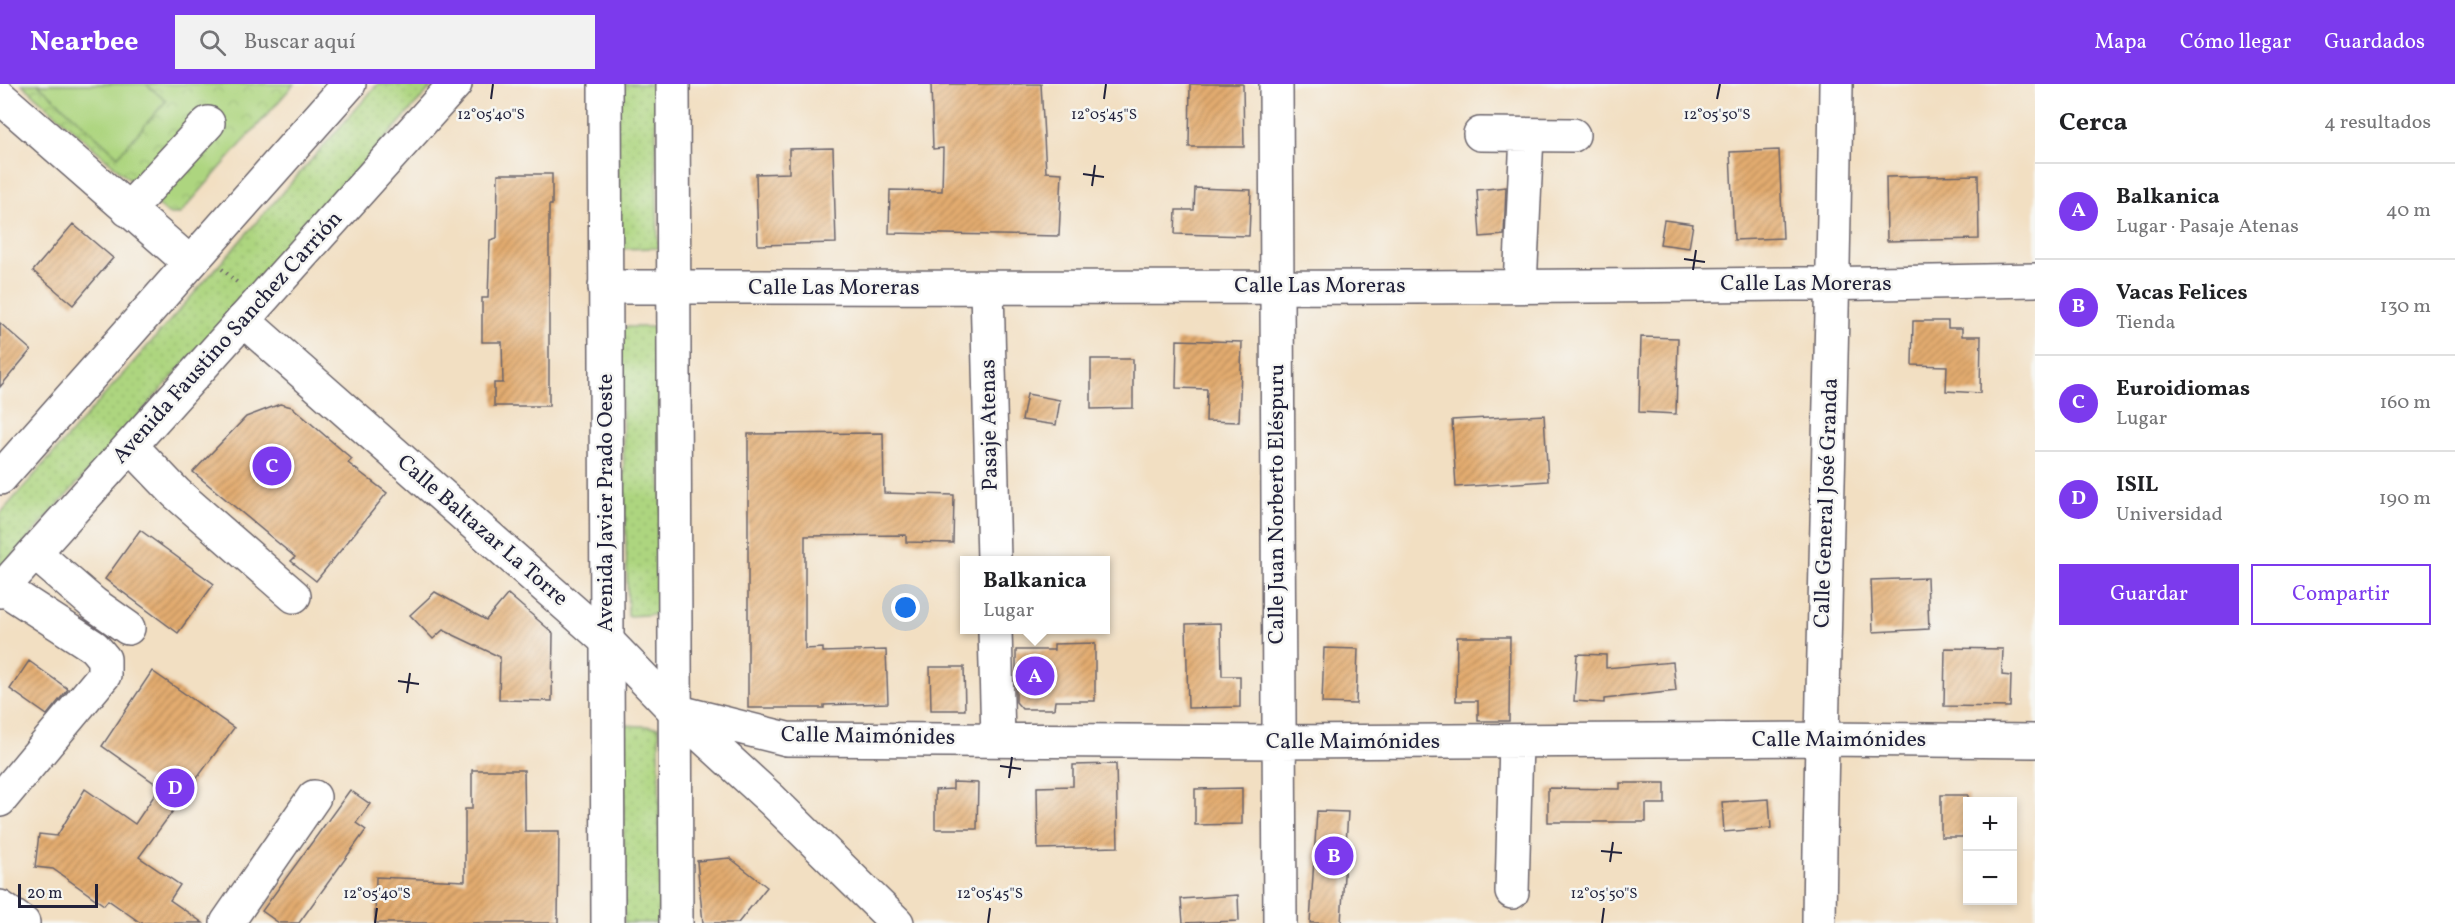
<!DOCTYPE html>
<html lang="es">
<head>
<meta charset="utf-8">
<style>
	body { margin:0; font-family:Vollkorn,serif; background:#f2f2f2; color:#202124 }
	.controls { position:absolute; right:18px; bottom:18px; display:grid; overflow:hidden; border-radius:0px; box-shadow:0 3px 9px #0003 }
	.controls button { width:54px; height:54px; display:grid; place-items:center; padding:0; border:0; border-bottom:2px solid #e0e0e0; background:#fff; color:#202124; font:30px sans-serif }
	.scale { position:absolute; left:18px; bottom:15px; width:80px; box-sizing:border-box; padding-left:6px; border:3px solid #22223b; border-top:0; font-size:16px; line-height:21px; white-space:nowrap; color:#22223b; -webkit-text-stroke:4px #f6f6f2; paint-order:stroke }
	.you { position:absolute; left:906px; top:524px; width:21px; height:21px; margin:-15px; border:4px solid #fff; border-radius:50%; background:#1a73e8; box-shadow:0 0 0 9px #1a73e833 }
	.badge { display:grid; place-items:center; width:39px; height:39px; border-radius:50%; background:#7c3aed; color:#fff; font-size:20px; font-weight:700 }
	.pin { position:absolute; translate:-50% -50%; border:3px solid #fff; box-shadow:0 2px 6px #0006 }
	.popup { position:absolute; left:960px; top:472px; width:150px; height:78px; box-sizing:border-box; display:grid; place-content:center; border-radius:0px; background:#fff; filter:drop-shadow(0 2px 4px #0005); font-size:20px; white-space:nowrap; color:#757577 }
	.popup b { font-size:22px; color:#202124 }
	.popup::after { content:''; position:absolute; left:50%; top:100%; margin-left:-12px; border:12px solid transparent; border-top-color:#fff }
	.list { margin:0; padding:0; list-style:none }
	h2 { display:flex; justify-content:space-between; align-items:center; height:78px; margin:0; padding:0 24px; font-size:26px }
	h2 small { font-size:20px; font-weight:400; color:#757577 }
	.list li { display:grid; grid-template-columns:39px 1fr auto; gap:18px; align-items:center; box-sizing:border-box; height:96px; padding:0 24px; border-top:2px solid #e0e0e0 }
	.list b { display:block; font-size:22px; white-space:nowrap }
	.list p { margin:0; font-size:20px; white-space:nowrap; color:#757577 }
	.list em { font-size:20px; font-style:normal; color:#757577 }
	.actions { display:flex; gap:12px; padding:18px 24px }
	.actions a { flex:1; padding:14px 0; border:2px solid #7c3aed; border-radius:0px; text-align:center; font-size:21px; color:#7c3aed }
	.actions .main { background:#7c3aed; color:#fff }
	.icon { flex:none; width:33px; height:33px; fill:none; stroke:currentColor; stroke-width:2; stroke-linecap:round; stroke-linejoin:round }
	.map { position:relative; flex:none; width:2035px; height:839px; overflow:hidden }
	header { display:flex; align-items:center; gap:36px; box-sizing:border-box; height:84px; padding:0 30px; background:#7c3aed; color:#fff }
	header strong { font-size:28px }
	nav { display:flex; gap:33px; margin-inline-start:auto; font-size:21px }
	.search { width:420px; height:54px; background:#f2f2f2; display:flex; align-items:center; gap:15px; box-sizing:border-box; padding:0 21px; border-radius:0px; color:#757577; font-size:22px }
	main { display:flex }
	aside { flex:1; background:#fff }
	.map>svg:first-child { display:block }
	.grass { fill:url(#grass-dots); stroke:#687c5d; stroke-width:1.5 }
	.park { fill:url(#park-crowns); stroke:#687c5d; stroke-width:1.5 }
	.garden { fill:#add57f; stroke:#687c5d; stroke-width:1.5 }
	.building { fill:url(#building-hatch) }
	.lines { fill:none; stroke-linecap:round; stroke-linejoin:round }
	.minor-casing { stroke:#6b646a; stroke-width:36 }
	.major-casing { stroke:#6b646a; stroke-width:36 }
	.path { stroke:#6b646a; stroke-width:4; stroke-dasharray:1.5 4.5; stroke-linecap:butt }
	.minor { stroke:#fff; stroke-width:33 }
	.major { stroke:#fff; stroke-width:33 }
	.ticks { fill:none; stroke:#22223b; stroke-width:2 }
	.labels { text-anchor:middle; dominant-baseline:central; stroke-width:5; stroke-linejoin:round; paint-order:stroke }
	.street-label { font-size:22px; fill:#22223b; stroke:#f6f6f2 }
	.ticks-label { font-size:15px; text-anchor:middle; fill:#22223b; stroke:#f6f6f2; stroke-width:5; stroke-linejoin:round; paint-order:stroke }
</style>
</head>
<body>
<header>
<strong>Nearbee</strong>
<div class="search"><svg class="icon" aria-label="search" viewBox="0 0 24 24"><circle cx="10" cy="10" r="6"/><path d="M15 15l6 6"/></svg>Buscar aquí</div>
<nav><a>Mapa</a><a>Cómo llegar</a><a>Guardados</a></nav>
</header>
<main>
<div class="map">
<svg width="2035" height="839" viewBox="0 0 2035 839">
	<defs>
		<pattern id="grass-dots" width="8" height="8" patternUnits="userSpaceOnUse" patternTransform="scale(1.5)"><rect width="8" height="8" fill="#add57f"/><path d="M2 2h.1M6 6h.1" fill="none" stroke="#95b76f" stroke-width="1.8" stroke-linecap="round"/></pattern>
		<pattern id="park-crowns" width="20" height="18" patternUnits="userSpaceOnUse" patternTransform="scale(1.5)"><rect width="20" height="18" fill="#add57f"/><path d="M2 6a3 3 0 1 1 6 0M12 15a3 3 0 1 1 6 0" fill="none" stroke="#95b76f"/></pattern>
		<pattern id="building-hatch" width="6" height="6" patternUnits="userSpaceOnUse" patternTransform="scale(1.5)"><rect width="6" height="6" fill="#e3ac6f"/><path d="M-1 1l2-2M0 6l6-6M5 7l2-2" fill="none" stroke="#b88c5c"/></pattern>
	</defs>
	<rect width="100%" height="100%" fill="#f6f6f2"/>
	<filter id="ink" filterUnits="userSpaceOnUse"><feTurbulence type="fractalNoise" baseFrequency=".0167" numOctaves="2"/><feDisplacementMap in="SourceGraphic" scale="12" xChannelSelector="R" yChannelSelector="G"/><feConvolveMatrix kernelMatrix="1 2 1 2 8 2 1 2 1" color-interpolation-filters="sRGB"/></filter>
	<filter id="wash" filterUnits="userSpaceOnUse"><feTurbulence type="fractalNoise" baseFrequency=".008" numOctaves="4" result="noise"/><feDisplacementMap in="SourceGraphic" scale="24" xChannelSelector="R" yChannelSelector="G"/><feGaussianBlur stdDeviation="1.35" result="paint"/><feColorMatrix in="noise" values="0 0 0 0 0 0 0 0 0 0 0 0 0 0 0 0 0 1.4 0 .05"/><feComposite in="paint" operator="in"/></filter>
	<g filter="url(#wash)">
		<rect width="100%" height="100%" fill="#f2dfc2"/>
		<path class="grass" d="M378,0H434L0,486V430Z
			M618,0H655L658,164L614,165Z
			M620,243H657L665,530L628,532Z
			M623,641L659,643L660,839H624Z"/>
		<path class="park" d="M22,0H294L180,130H168Z"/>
		<path class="garden" d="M38,0H146L166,17L118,72Z"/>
		<g id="blocks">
			<path class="building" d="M931,0H1041L1046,88L1062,89L1059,152L889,149L890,106L942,107L943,64L933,65Z
				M1190,0H1243L1244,63H1189Z
				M833,64L836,159L758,161L756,90L789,89V65Z
				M1779,66L1783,154L1734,156L1730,68Z
				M498,90H552V121H549V322H494V299H503L502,258H482V214H488L490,156L497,154Z
				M1978,91L1979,155L1887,157L1886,93Z
				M1506,103L1504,151L1480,153L1477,106Z
				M1195,104L1251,106L1249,152L1175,150L1176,126H1194Z
				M1664,136L1693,140L1689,164L1660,160Z
				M73,140L113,174L73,221L33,187Z
				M1913,237H1948V244H1962V252H1981L1980,309L1946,307L1947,282L1912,281Z
				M0,239L31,266L0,303Z
				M1641,253L1678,254L1676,330L1639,328Z
				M1177,256L1242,258L1239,338L1206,337L1207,305L1176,304Z
				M1091,275H1133V324L1091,325Z
				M1027,310L1060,316L1056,341L1022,336Z
				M280,320L292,323L352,375L348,379L387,409L316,497L291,477L295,473L193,388L246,333Z
				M1544,331L1548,397L1456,403L1452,336Z
				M883,349L884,409L954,411L953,459L906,458V451L805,452V565L823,564V568L886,566L888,619L824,621V624H748V350Z
				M140,446L214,500L178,549L105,495Z
				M1927,494L1929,545L1873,548L1871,496Z
				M435,508L486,536L508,510L553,549L552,617L499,616L500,573L443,546L433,555L410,531Z
				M1221,539L1222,592H1240V623L1188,624L1186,540Z
				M1457,553H1510L1509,637H1478V617H1456Z
				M1095,559V617H1055L1054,625H1022L1016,618V566H1054V560Z
				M1324,564L1358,565L1356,620L1322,619Z
				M1945,564L2003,565L2002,591L2011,592L2010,623L1944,622Z
				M1577,570L1606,571V584L1673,578L1676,607L1604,615V619L1574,617Z
				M29,577L68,605L47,631L10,605Z
				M930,583H964L965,626H931Z
				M152,587L234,644L139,773L180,801L170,816L203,839H141L108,816L104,821L53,785L35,783L39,750L57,752L85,705L135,740L160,703L102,662Z
				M1116,680L1118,763L1038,765L1037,703L1073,702V681Z
				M472,686H524L525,747H559L558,839H375L376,793L465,797V725H472Z
				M953,698L978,699L977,745H935V706L953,705Z
				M1620,699H1665V720H1646V738H1548V704L1620,705Z
				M1242,704V740L1195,741V705Z
				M350,706L370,720L356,739L366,746L299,839H279L262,827Z
				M1941,711H1968V753H1941Z
				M1769,715L1771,744L1724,748L1722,718Z
				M1317,727L1348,728L1341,839H1310Z
				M730,774L767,803L738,839H703L697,777Z
				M1238,811L1239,837L1183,839L1181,815Z"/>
		</g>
	</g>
	<g filter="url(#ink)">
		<use href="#blocks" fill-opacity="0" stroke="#6b646a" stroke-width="1.5"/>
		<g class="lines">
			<defs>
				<path id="minor" d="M1276,0L1280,839
					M0,13L190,179
					M1480,50L1573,51
					M128,126L208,39
					M1520,202L1527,51
					M605,203C1082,203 1559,206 2035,196
					M987,205L994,476
					M243,236L607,557L675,627L772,716L897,839
					M131,362L176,409L294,512
					M35,469L94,520L128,544
					M995,546L998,654
					M675,627L787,655L1279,658L1821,655L2035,657
					M0,716L104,591V575L94,563L3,504
					M1512,808L1516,657
					M227,839L314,713
					M1819,839C1822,559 1833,280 1836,0"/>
				<path id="major" d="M605,0L608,839
					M673,0L676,839
					M0,394L349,0
					M0,507L455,0
					M0,823L23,839"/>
			</defs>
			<use href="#minor" class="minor-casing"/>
			<use href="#major" class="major-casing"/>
			<path class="path" d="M222,185L239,200"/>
			<use href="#minor" class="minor"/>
			<use href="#major" class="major"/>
		</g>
	</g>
	<path class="ticks" d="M491,15L493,0M1104,15L1106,0M1717,15L1720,0M1083,90L1104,93M1092,102L1095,81M1684,175L1705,178M1693,186L1696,166M398,597L419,600M407,609L410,589M1000,682L1021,685M1009,694L1012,673M1601,767L1622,769M1610,778L1613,758M375,839L377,824M988,839L990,824M1602,839L1604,824"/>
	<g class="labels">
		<g class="street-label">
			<text x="1806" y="200">Calle Las Moreras</text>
			<text x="1320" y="202">Calle Las Moreras</text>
			<text x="834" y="204">Calle Las Moreras</text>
			<text transform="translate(228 254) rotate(-48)">Avenida Faustino Sanchez Carrión</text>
			<text transform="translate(990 341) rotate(-91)">Pasaje Atenas</text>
			<text transform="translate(606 419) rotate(-90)">Avenida Javier Prado Oeste</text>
			<text transform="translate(1827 419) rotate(-88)">Calle General José Granda</text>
			<text transform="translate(1277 420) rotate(-90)">Calle Juan Norberto Eléspuru</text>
			<text transform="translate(482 447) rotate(41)">Calle Baltazar La Torre</text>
			<text transform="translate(868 653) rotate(1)">Calle Maimónides</text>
			<text x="1839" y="656">Calle Maimónides</text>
			<text x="1353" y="658">Calle Maimónides</text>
		</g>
	</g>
	<g class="ticks-label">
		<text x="491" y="35">12°05'40"S</text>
		<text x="1104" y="35">12°05'45"S</text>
		<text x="1717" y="35">12°05'50"S</text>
		<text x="377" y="814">12°05'40"S</text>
		<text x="990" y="814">12°05'45"S</text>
		<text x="1604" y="814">12°05'50"S</text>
	</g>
</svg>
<div class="controls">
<button>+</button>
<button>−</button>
</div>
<div class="scale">20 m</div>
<div class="you"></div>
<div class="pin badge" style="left:1035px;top:592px">A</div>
<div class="popup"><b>Balkanica</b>Lugar</div>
<div class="pin badge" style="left:1334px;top:772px">B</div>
<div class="pin badge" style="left:272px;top:382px">C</div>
<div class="pin badge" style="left:175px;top:704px">D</div>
</div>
<aside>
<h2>Cerca<small>4 resultados</small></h2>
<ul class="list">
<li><span class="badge">A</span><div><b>Balkanica</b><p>Lugar · Pasaje Atenas</p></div><em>40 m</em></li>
<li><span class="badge">B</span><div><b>Vacas Felices</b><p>Tienda</p></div><em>130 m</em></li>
<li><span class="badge">C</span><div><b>Euroidiomas</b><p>Lugar</p></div><em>160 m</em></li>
<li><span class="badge">D</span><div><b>ISIL</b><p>Universidad</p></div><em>190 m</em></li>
</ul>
<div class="actions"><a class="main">Guardar</a><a>Compartir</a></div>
</aside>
</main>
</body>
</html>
